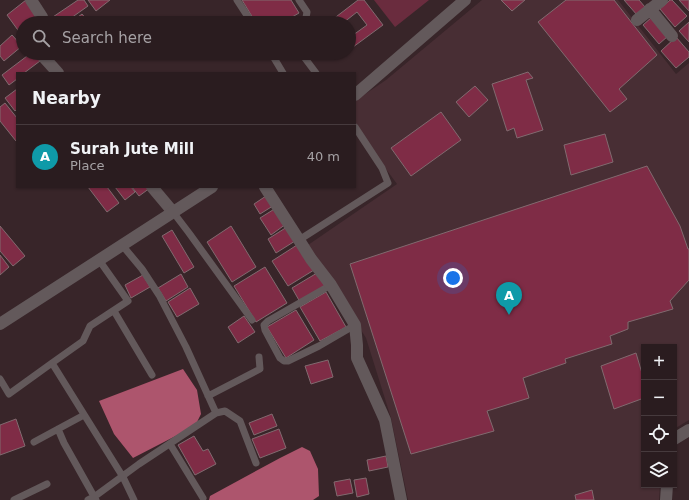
<!DOCTYPE html>
<html lang="en">
<head>
<meta charset="utf-8">
<style>
	body { margin:0; font-family:"DejaVu Sans",sans-serif; background:#36292c; color:#f1f3f6 }
	.controls { position:absolute; right:12px; bottom:12px; display:grid; overflow:hidden; border-radius:0px; box-shadow:0 1px 3px #0004 }
	.controls button { width:36px; height:36px; display:grid; place-items:center; padding:0; border:0; border-bottom:1px solid #463a3d; background:#2a1c1f; color:#f1f3f6; font:20px sans-serif }
	.you { position:absolute; left:453px; top:278px; width:14px; height:14px; margin:-10px; border:3px solid #fff; border-radius:50%; background:#1a73e8; box-shadow:0 0 0 6px #1a73e833 }
	.badge { display:grid; place-items:center; width:26px; height:26px; border-radius:50%; background:#bca0f2; color:#fff; font-size:13px; font-weight:700 }
	.pin { position:absolute; translate:-50% -33px; filter:drop-shadow(0 1px 2px #0008) }
	.pin::after { content:''; position:absolute; top:21px; width:14px; height:12px; background:inherit; clip-path:polygon(0 0,100% 0,50% 100%) }
	.list { margin:0; padding:0; list-style:none }
	h2 { display:flex; justify-content:space-between; align-items:center; height:52px; margin:0; padding:0 16px; font-size:17px }
	h2 small { font-size:13px; font-weight:400; color:#a5a1a4 }
	.list li { display:grid; grid-template-columns:26px 1fr auto; gap:12px; align-items:center; box-sizing:border-box; height:64px; padding:0 16px; border-top:1px solid #463a3d }
	.list b { display:block; font-size:15px; white-space:nowrap }
	.list p { margin:0; font-size:13px; white-space:nowrap; color:#a5a1a4 }
	.list em { font-size:13px; font-style:normal; color:#a5a1a4 }
	.icon { flex:none; width:22px; height:22px; fill:none; stroke:currentColor; stroke-width:2; stroke-linecap:round; stroke-linejoin:round }
	.map { position:relative; flex:none; width:689px; height:500px; overflow:hidden }
	.search { position:absolute; background:#2a1c1f; box-shadow:0 1px 3px #0004; left:16px; top:16px; width:340px; height:44px; display:flex; align-items:center; gap:10px; box-sizing:border-box; padding:0 14px; border-radius:22px; color:#a5a1a4; font-size:15px }
	.panel { position:absolute; background:#2a1c1f; box-shadow:0 1px 3px #0004; left:16px; top:72px; width:340px; height:116px; border-radius:0px }
	.map>svg:first-child { display:block }
	.built { fill:#482e34 }
	.green { fill:#6a2c3e }
	.water { fill:#ad556d }
	.building { fill:#7f2c46; stroke:#816a6f }
	.lines { fill:none; stroke-linecap:round; stroke-linejoin:round }
	.service { stroke:#63595b; stroke-width:7 }
	.minor { stroke:#63595b; stroke-width:12 }
	.tertiary { stroke:#63595b; stroke-width:12 }
</style>
</head>
<body>
<div class="map">
<svg width="689" height="500" viewBox="0 0 689 500">
	<rect width="100%" height="100%" fill="#382529"/>
	<path class="built" d="M482,0H618L676,74L689,63V420L674,429V347H644V485H660L659,500H408L391,418L366,338L308,245L397,184L355,127V101L386,80Z"/>
	<path class="green" d="M374,0H429L395,27Z"/>
	<path class="water" d="M183,369L197,390L201,414L195,426L133,458L114,434L99,401Z
		M302,447L310,451L318,469L319,496L313,500H209L210,496L280,458Z"/>
	<path class="building" d="M26,0L40,17L33,23H23V31L20,33L7,15Z
		M78,0H84L88,6L64,23H44Z
		M88,0H110L96,11Z
		M242,0H291L299,13L282,23H256Z
		M358,0H364L383,25L349,50V38L367,25L357,12L343,23H328Z
		M501,0H525L512,11Z
		M566,0H614L657,55L619,89L627,99L610,112L538,22Z
		M624,0H639L645,7L637,15Z
		M670,0H672L687,16L675,27L660,9Z
		M679,0H689V11Z
		M82,14L88,21L86,23H70Z
		M652,17L668,36L659,44L643,25Z
		M689,22V42L679,31Z
		M12,35L22,46L4,61L0,56V46Z
		M676,37L689,52V57L676,68L661,51Z
		M31,53H34L40,61L24,73H17V79L9,85L2,75Z
		M528,72L533,78L526,80L543,130L517,138L514,128L507,131L492,84Z
		M475,86L488,100L469,117L456,102Z
		M17,89V109L15,111L5,98Z
		M5,103L17,118V140L16,141L0,121V107Z
		M441,112L461,140L411,176L391,148Z
		M605,134L613,162L571,175L564,145Z
		M647,166L680,226L688,249H689V280L670,301L673,309L628,322V329L610,336L612,344L565,359L566,363L523,378L529,398L487,411L494,431L411,454L350,264Z
		M88,187H107L119,203L107,212Z
		M115,187H131L135,192L125,200Z
		M132,187H149L150,188L139,196Z
		M269,194L276,204L260,214L254,204Z
		M276,208L286,224L271,235L260,218Z
		M0,226L25,256L13,266L0,251Z
		M231,226L256,267L232,282L207,242Z
		M287,227L295,241L276,253L268,239Z
		M172,230L194,267L184,273L162,236Z
		M297,245L314,270L288,286L272,261Z
		M0,255L9,267L0,275Z
		M265,267L287,303L256,322L234,286Z
		M317,273L325,286L300,302L292,288Z
		M181,274L188,287L166,301L158,288Z
		M143,275L150,287L131,298L125,285Z
		M190,288L199,304L177,317L168,302Z
		M326,292L346,327L320,341L300,307Z
		M296,310L314,340L286,358L267,327Z
		M244,316L255,332L238,343L228,327Z
		M636,353L644,380V398L614,409L601,366Z
		M328,360L333,377L311,384L305,366Z
		M272,414L277,426L254,435L249,423Z
		M16,419L25,446L0,455V425Z
		M279,429L286,448L260,458L252,439Z
		M194,436L203,451L208,449L216,464L195,475L178,445Z
		M386,456L388,467L369,471L367,460Z
		M366,478L369,494L357,497L354,480Z
		M350,479L353,493L337,496L334,482Z
		M592,490L594,500H576L575,495Z"/>
	<g class="lines">
		<path class="service" d="M237,0L252,23
			M299,0L307,12L305,23
			M271,53L283,73
			M301,53L316,73
			M173,212L189,233L252,320
			M299,240L388,183L382,168L355,127
			M122,245L142,269L159,295L186,347L216,413
			M331,285L268,321L264,325L265,330L280,358L284,361H288L319,346L355,325
			M114,311L152,375
			M52,363L83,341L90,326L128,301L99,260
			M0,379L9,394L52,363L123,477L134,500
			M208,396L260,369L259,357
			M58,429L64,443L96,500
			M34,442L84,415
			M170,444L203,498
			M14,500L47,484
			M88,500L94,497L139,464L216,413L225,411L240,421L256,463"/>
		<path class="minor" d="M31,0L42,17V21L41,23
			M650,9L672,36
			M637,20L662,0
			M40,53L58,73
			M152,187L173,212
			M265,187L299,240L311,259L331,285L355,325L357,345V358L385,420L401,500
			M674,439L689,430
			M666,500L667,485"/>
		<path class="tertiary" d="M355,95L465,0
			M0,324L212,187"/>
	</g>
</svg>
<div class="controls">
<button>+</button>
<button>−</button>
<button><svg class="icon" aria-label="locate" viewBox="0 0 24 24"><circle cx="12" cy="12" r="6"/><path d="M12 2v4M12 18v4M2 12h4M18 12h4"/></svg></button>
<button><svg class="icon" aria-label="layers" viewBox="0 0 24 24"><path d="M12 4l9 5-9 5-9-5zM3 14l9 5 9-5"/></svg></button>
</div>
<div class="you"></div>
<div class="pin badge" style="left:509px;top:315px;background:#0f9aa8">A</div>
<div class="search"><svg class="icon" aria-label="search" viewBox="0 0 24 24"><circle cx="10" cy="10" r="6"/><path d="M15 15l6 6"/></svg>Search here</div>
<section class="panel">
<h2>Nearby<small></small></h2>
<ul class="list">
<li><span class="badge" style="background:#0f9aa8">A</span><div><b>Surah Jute Mill</b><p>Place</p></div><em>40 m</em></li>
</ul>
</section>
</div>
</body>
</html>
